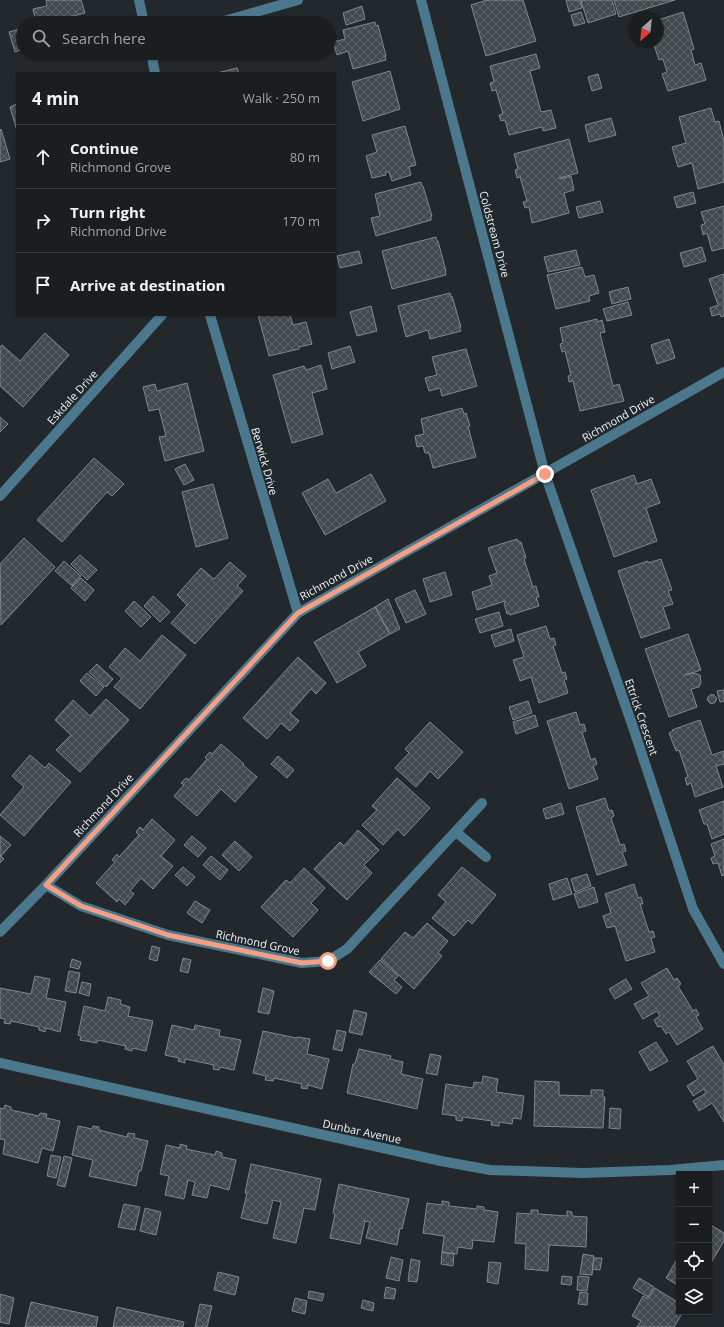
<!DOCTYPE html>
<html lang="en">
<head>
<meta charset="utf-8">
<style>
	body { margin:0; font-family:"Open Sans",sans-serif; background:#23272a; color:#f1f3f6 }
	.controls { position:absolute; right:12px; bottom:12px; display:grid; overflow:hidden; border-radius:0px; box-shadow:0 1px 3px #0004 }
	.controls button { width:36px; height:36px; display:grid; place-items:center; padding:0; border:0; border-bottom:1px solid #383c3f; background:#1a1e21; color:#f1f3f6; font:20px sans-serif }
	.compass { position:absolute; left:628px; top:12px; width:36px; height:36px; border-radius:50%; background:#1a1e21; box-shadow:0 1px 3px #0004; rotate:207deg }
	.stop { position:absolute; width:12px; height:12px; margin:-9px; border:3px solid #f49e86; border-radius:50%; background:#fff }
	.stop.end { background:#f49e86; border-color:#fff; box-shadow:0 1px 4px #0008 }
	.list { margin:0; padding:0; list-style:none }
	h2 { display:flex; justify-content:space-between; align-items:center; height:52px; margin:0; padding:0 16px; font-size:17px }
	h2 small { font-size:13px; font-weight:400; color:#9fa2a5 }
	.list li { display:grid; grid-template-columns:26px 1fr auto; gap:12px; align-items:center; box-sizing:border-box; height:64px; padding:0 16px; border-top:1px solid #383c3f }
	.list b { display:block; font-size:15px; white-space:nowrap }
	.list p { margin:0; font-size:13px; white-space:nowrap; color:#9fa2a5 }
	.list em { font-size:13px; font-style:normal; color:#9fa2a5 }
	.icon { flex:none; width:22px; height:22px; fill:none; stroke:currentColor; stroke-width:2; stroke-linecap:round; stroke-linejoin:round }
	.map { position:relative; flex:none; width:724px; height:1327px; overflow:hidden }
	.search { position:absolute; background:#1a1e21; box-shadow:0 1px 3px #0004; left:16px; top:16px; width:320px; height:44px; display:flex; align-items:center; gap:10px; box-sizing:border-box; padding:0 14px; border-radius:22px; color:#9fa2a5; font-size:15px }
	.panel { position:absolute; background:#1a1e21; box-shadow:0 1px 3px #0004; left:16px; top:72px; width:320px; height:244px; border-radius:0px }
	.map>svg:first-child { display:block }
	.building { fill:url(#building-cross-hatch); stroke:#80888c }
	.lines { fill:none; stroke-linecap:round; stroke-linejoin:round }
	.minor { stroke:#4c788d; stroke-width:10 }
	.route { stroke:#f49e86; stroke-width:5 }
	.labels { text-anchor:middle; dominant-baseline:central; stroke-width:3; stroke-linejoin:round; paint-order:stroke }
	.street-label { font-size:11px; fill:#eff4f6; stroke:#22282c }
</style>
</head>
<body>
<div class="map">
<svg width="724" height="1327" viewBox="0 0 724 1327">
	<defs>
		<pattern id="building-cross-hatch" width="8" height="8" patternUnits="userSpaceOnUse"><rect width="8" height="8" fill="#434a4e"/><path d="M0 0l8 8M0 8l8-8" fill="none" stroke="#5e6568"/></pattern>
	</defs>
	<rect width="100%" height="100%" fill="#22282c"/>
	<path class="building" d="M46,0H81L85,13L46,23H36L33,9L47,6Z
		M487,0H523L536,41L486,56L471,5Z
		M566,0H580L582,8L569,12Z
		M584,0H612L616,14L588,23L581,1Z
		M614,0H675L619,17Z
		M362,6L365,19L346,25L343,13Z
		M581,12L585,23L574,26L571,15Z
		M683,12L694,49L691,50L695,65L701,63L706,80L668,91L662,74L667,72L663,59L659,60L653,42H658V20Z
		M375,22L376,26L378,25L386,56H385L386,60L353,69L348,51L337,55L333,42L345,39L343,30Z
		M23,28V49L15,52L9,32Z
		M536,54L540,68L530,71L541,112L551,110L556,128L543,131L542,127L509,135L505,120L501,121L499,115L503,114L496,90L492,91L490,83L494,82L490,66Z
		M237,68L239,73H217Z
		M390,71L400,109L363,121L352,82Z
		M598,74L602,88L592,91L588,77Z
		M17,104V131L10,107Z
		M711,108L715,122L719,121L724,141V182L698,189L692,163L678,167L672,147L686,143L679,117Z
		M611,118L616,135L589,142L585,125Z
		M405,126L416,165L409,167L411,175L392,181L389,172H385L386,175L372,178L366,156L377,152L372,135Z
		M1,129L10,159L0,162V130Z
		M569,139L578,173L559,178L560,179L571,176L574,190L564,193L569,213L532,223L529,207L525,208L523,202L527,201L520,177L517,178L515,170L518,169L514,154Z
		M421,182L422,186H423L432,216H431V220L376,236L371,218L380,216L375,194Z
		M693,192L696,203L677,208L674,197Z
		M600,201L603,212L579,218L576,207Z
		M724,206V248L712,251L707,233L703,235L701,225L705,224L701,212Z
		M436,237L437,241H438L446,271H445L446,275L392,289L382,251Z
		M702,247L706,261L684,267L680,253Z
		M576,250L580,265L548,272L544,257Z
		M359,251L362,263L340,268L337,256Z
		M582,267L585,277L594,275L599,293L589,296L590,301L556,309L547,275Z
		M724,274V316L721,317L720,314L712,316L710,308L718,305L709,279Z
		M628,287L631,299L612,304L609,292Z
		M450,293L451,297L452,296L461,327H459L461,331L430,339L428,330L406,337L398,306Z
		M628,302L632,315L607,321L603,309Z
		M371,306L377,331L357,336L350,312Z
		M258,315H290L293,325L306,322L312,344L299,347V349L269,356Z
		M597,319V322L602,320L605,332L600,333L613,386L619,384L624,401L580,411L573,381L569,382L568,376L571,375L565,351L562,352L560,344L563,343L560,328Z
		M45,333L69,355L23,407L0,386V347L2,345L20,361Z
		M669,339L675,358L657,364L651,345Z
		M350,346L355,362L332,369L328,353Z
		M466,349L477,386L442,396L440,388L429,391L425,378L437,375L432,357Z
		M321,365L327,389L312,393L323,434L292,443L273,375L304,366L306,370Z
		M187,383L204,451L165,461L159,437L166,436L159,409L149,411L143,387L155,384L157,391Z
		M462,408L464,414L466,413L470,426H468L476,457L433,468L429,453H425L423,446L417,447L415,436L424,434L421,419Z
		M0,417L8,424L0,432Z
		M94,458L124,484L112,496L107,492L62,542L37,520Z
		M185,464L194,480L184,485L175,469Z
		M371,474L386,501L325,535L302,493L328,479L336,493Z
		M634,475L637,484L651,479L660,503L646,508L657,541L614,557L591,490Z
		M213,484L228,538L196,547L182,492Z
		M24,538L55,567L1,625L0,564Z
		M517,539L519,542H521L526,558L524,559L533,587L536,586L539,597H536L539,606L510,615L509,613L507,614L504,603L506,602L505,601L477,610L472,592L492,585L489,576L497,573L488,548Z
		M80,555L97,570L87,580L71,564Z
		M661,559L672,590L668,591L673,604L663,607L670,628L641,638L618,571L648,561V563Z
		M64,561L81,576L72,586L55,571Z
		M230,562L246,576L237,586L243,591L195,644L171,623L187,605L177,595L201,568L214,579Z
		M445,572L452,595L430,602L423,579Z
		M81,578L94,590L85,601L71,588Z
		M415,590L426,614L406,623L395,599Z
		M153,596L170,612L160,622L144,606Z
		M388,599L400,629L390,634L375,607Z
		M134,601L151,617L141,627L125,611Z
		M375,607L390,634L358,652L366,666L337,683L314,642Z
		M499,612L503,626L480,633L475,619Z
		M546,626L550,639L554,638L556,645L553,646L562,673L565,672L567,679L564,680L568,693L539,703L531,677L520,681L513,660L524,657L517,635Z
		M511,629L514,641L495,647L491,635Z
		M688,634L701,670L685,675L694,673L700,675L701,682L699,687L691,689L697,707L669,717L645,649Z
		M162,635L186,655L140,709L114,687L122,678L109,667L125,648L140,661Z
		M298,657L326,683L316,694L311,689L290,713L299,721L290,731L281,723L267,739L243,718Z
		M97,664L113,679L106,687L89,672Z
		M87,673L104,687L96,696L80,681Z
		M724,690V701L720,702L717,691Z
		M707.5 699a4.5 4.5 0 1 1 9 0a4.5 4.5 0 1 1-9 0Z
		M106,699L129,720L80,772L56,750L71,735L55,720L73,700L90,716Z
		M528,701L532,713L513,720L509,707Z
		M576,712L580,725L584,724L586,731L582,732L591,760L595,758L597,764L593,766L598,779L569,789L547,721Z
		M535,715L538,726L516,734L513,722Z
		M700,720L712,755L724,751V764L716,766L723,787L695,797L691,783L687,785L685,778L688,777L679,750L676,751L669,733L673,731L672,730Z
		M430,722L463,752L438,779L430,771L416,787L395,768L409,753L405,749Z
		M221,744L244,764L243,765L257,777L235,802L221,789L197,816L174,796L184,785L181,783L186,778L189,780L207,759L205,757L210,752L212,754Z
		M30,755L45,768L49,763L71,782L24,836L0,815L24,787L12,776Z
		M278,756L294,770L287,778L271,764Z
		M397,778L430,808L404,836L398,829L383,845L362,825L377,810L372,806Z
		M605,798L609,811L612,810L614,816L611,818L620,845L624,844L626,851L622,852L627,865L597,875L576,807Z
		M724,801V834L712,839L707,824H704L699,810Z
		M561,803L564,814L546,819L543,809Z
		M152,819L175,840L161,856L173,866L153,889L141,878L130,891L134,894L125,905L119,899L117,902L96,883L115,862L112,860L117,854L119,857L139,835L136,832L140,827L143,830Z
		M358,830L379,850L364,865L372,873L347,900L314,869L340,842L344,846Z
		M0,836L11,845L1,856L4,859L0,863Z
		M192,836L206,848L198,857L184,845Z
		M724,839V875L722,876L718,863L713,864L711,858L715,856L711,844Z
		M235,841L252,857L239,871L222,855Z
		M211,856L228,870L220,880L203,865Z
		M183,867L195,877L187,886L175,875Z
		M462,867L496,895L472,924L468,920L454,936L432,918L446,902L438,895Z
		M304,868L325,888L311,903L318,910L293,937L261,907L286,880L290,883Z
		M587,874L591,886L575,892L571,879Z
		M567,878L572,894L553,900L549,884Z
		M634,884L638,898L641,897L643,904H640L649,932L653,931L655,937L651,938L655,952L626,961L615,926L607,928L603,916L611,913L605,894Z
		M594,887L598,902L579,908L574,894Z
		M195,901L210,910L202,923L187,913Z
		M427,923L448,941L438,953L442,956L414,989L381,959L405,932L413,938Z
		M152,946L160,948L157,961L149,959Z
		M183,958L191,960L188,973L180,971Z
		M72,959L81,962L79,969L70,967Z
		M380,960L398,976L394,980L402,987L396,994L369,972Z
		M667,968L674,980L677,978L681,984L678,986L693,1011L696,1009L699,1015L696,1017L703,1029L677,1045L669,1032L666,1034L661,1026L658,1027L654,1020L660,1016L657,1011L643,1019L634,1004L649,996L641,983Z
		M69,971L80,973L76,993L65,991Z
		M35,976L50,979L46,998L66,1002L60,1032L46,1028L45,1032L39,1030V1027L11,1021L10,1024L4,1023L5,1019L0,1018V988L31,994Z
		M626,979L632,989L615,999L609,989Z
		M82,982L91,984L89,996L79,993Z
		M263,988L274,991L269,1014L258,1012Z
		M108,997L121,1000L120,1004L130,1007L128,1016L153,1021L146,1051L132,1048V1051L125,1049L126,1046L98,1040L97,1043L80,1040L81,1036L78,1035L84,1006L105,1011Z
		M354,1010L367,1013L362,1035L349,1032Z
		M172,1025L194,1030L195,1025L220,1030L219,1036L241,1040L234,1070L220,1067L219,1070L213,1069L214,1065L185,1059V1063L178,1061L179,1058L165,1055Z
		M337,1030L346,1032L342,1051L333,1049Z
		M263,1031L296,1038L297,1037L310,1039L307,1054L329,1059L322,1089L308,1085L307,1089L301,1088L302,1084L274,1078L273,1081L265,1080L266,1076L253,1073Z
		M656,1042L668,1061L650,1071L639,1052Z
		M713,1046L724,1065V1122L712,1103L699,1111L693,1101L706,1093L704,1089L693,1096L687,1086L698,1079L687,1061Z
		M359,1049L391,1056L390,1059L403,1062L401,1074L423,1079L417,1109L347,1093L353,1064H355Z
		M430,1054L441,1056L437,1075L426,1073Z
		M483,1076L498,1079L496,1092L524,1096L521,1119L513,1118L512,1124L499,1122V1126L491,1125L492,1121L463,1117L462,1121L456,1120V1116L442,1114L446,1084L473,1088L474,1082L482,1083Z
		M535,1081L559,1082V1095L591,1096V1090H603V1097H605L603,1128L534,1126Z
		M5,1105L11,1107V1110L39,1116L40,1113L47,1114L46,1118L60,1121L53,1151L42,1148L38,1163L3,1154L5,1140L0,1139V1108L4,1109Z
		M610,1108L621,1109L620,1129L609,1128Z
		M78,1126L92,1129L93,1126L99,1127V1130L127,1137L128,1133L135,1134L134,1138L148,1141L141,1171H139L136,1186L89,1176L93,1160L72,1155Z
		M180,1144L187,1146L186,1149L215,1155L216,1151L222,1153V1157L236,1160L229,1190L210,1185L207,1198L192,1195L195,1182L188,1180L184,1199L165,1195L169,1176L160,1174L166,1145L180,1148Z
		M51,1155L61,1157L56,1178L47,1176Z
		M64,1156L72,1158L65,1187L57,1185Z
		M251,1164L321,1179L315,1210L304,1208L296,1243L273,1238L281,1202L273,1200L267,1224L241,1218L247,1193H245Z
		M339,1184L409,1199L402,1229L400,1228L397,1245L366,1238L370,1222L365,1221L360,1244L330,1238L335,1214L333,1213Z
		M442,1201L449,1202V1206L477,1209V1206L484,1207V1210L498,1212L494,1242L473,1240L472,1249L458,1247L457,1254L442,1252L444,1236L423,1233L427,1203L442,1205Z
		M124,1204L140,1207L135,1230L118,1227Z
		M145,1208L161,1212L156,1235L140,1231Z
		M531,1210H538V1214L567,1216V1211L572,1212V1216L587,1217L586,1247L549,1245L548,1271L525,1269L526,1244L515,1243L517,1213L531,1214Z
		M709,1224L724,1233V1241L709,1266Z
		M442,1252L454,1254L453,1266L441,1264Z
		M583,1254L594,1256L592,1275L580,1274Z
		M679,1256V1286L666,1278Z
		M391,1257L403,1260L399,1281L386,1278Z
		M594,1258H602L600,1270L592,1269Z
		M411,1259L420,1261L417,1282L408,1281Z
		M489,1262L501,1263L498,1284L487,1282Z
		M218,1272L239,1277L235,1295L214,1290Z
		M562,1276L572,1277L571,1285L561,1284Z
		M578,1276L589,1277L587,1291L577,1290Z
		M639,1278L654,1287L648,1297L633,1288Z
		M386,1287L396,1289L394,1299L384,1298Z
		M655,1288L679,1303V1312H683L674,1327H637L641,1321L632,1316L643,1296L648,1299Z
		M309,1291L324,1294L322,1301L308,1298Z
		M580,1292L588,1293L587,1305L578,1304Z
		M0,1294L14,1298L9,1324L0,1322Z
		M295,1298L307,1301L305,1314L292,1311Z
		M363,1300L374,1303L373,1311L361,1308Z
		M31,1302L98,1317L96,1327H25Z
		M200,1304L212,1306L207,1327H195Z
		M117,1307L184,1322L183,1327H113Z"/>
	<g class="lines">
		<path class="minor" d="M139,0L144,23
			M421,0L545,474L634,730L693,909L724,964
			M217,23L298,0
			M151,53L155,73
			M210,315L298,613
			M0,496L162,315
			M456,832L486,857
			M46,885L81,906L168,935L302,963L328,961L347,949L482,803
			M0,932L46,885L298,613L724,372
			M0,1063L441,1161L490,1170L583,1173L670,1170L724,1165"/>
	</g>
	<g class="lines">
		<path class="route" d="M328,961L302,963L168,935L81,906L46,885L298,613L545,474"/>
	</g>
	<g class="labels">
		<g class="street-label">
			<text transform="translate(495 234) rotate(75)">Coldstream Drive</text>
			<text transform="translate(72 397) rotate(-48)">Eskdale Drive</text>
			<text transform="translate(618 418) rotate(-30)">Richmond Drive</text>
			<text transform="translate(265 461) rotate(74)">Berwick Drive</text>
			<text transform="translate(336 577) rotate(-29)">Richmond Drive</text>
			<text transform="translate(642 717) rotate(71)">Ettrick Crescent</text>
			<text transform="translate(103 805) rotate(-47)">Richmond Drive</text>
			<text transform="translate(258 942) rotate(12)">Richmond Grove</text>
			<text transform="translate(362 1131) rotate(12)">Dunbar Avenue</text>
		</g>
	</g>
</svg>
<div class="controls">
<button>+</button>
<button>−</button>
<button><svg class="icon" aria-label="locate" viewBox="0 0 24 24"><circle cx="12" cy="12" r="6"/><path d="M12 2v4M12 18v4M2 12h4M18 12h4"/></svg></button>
<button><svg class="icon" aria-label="layers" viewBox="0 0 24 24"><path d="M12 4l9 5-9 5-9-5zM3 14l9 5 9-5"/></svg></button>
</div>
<svg class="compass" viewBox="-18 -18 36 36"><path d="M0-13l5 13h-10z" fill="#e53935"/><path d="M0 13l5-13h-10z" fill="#9fa2a5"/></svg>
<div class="stop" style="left:328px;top:961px"></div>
<div class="stop end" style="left:545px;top:474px"></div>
<div class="search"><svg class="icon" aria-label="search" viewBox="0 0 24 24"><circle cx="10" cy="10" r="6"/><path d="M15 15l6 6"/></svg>Search here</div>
<section class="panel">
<h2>4 min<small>Walk · 250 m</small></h2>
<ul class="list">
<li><svg class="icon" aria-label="ahead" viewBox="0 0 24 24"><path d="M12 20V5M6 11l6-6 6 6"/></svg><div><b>Continue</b><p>Richmond Grove</p></div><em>80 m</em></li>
<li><svg class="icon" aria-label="right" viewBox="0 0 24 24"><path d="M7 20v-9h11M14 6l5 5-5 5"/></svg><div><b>Turn right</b><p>Richmond Drive</p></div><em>170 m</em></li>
<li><svg class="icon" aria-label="arrive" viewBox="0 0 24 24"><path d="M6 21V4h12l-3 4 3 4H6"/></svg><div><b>Arrive at destination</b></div></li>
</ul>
</section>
</div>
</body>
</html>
